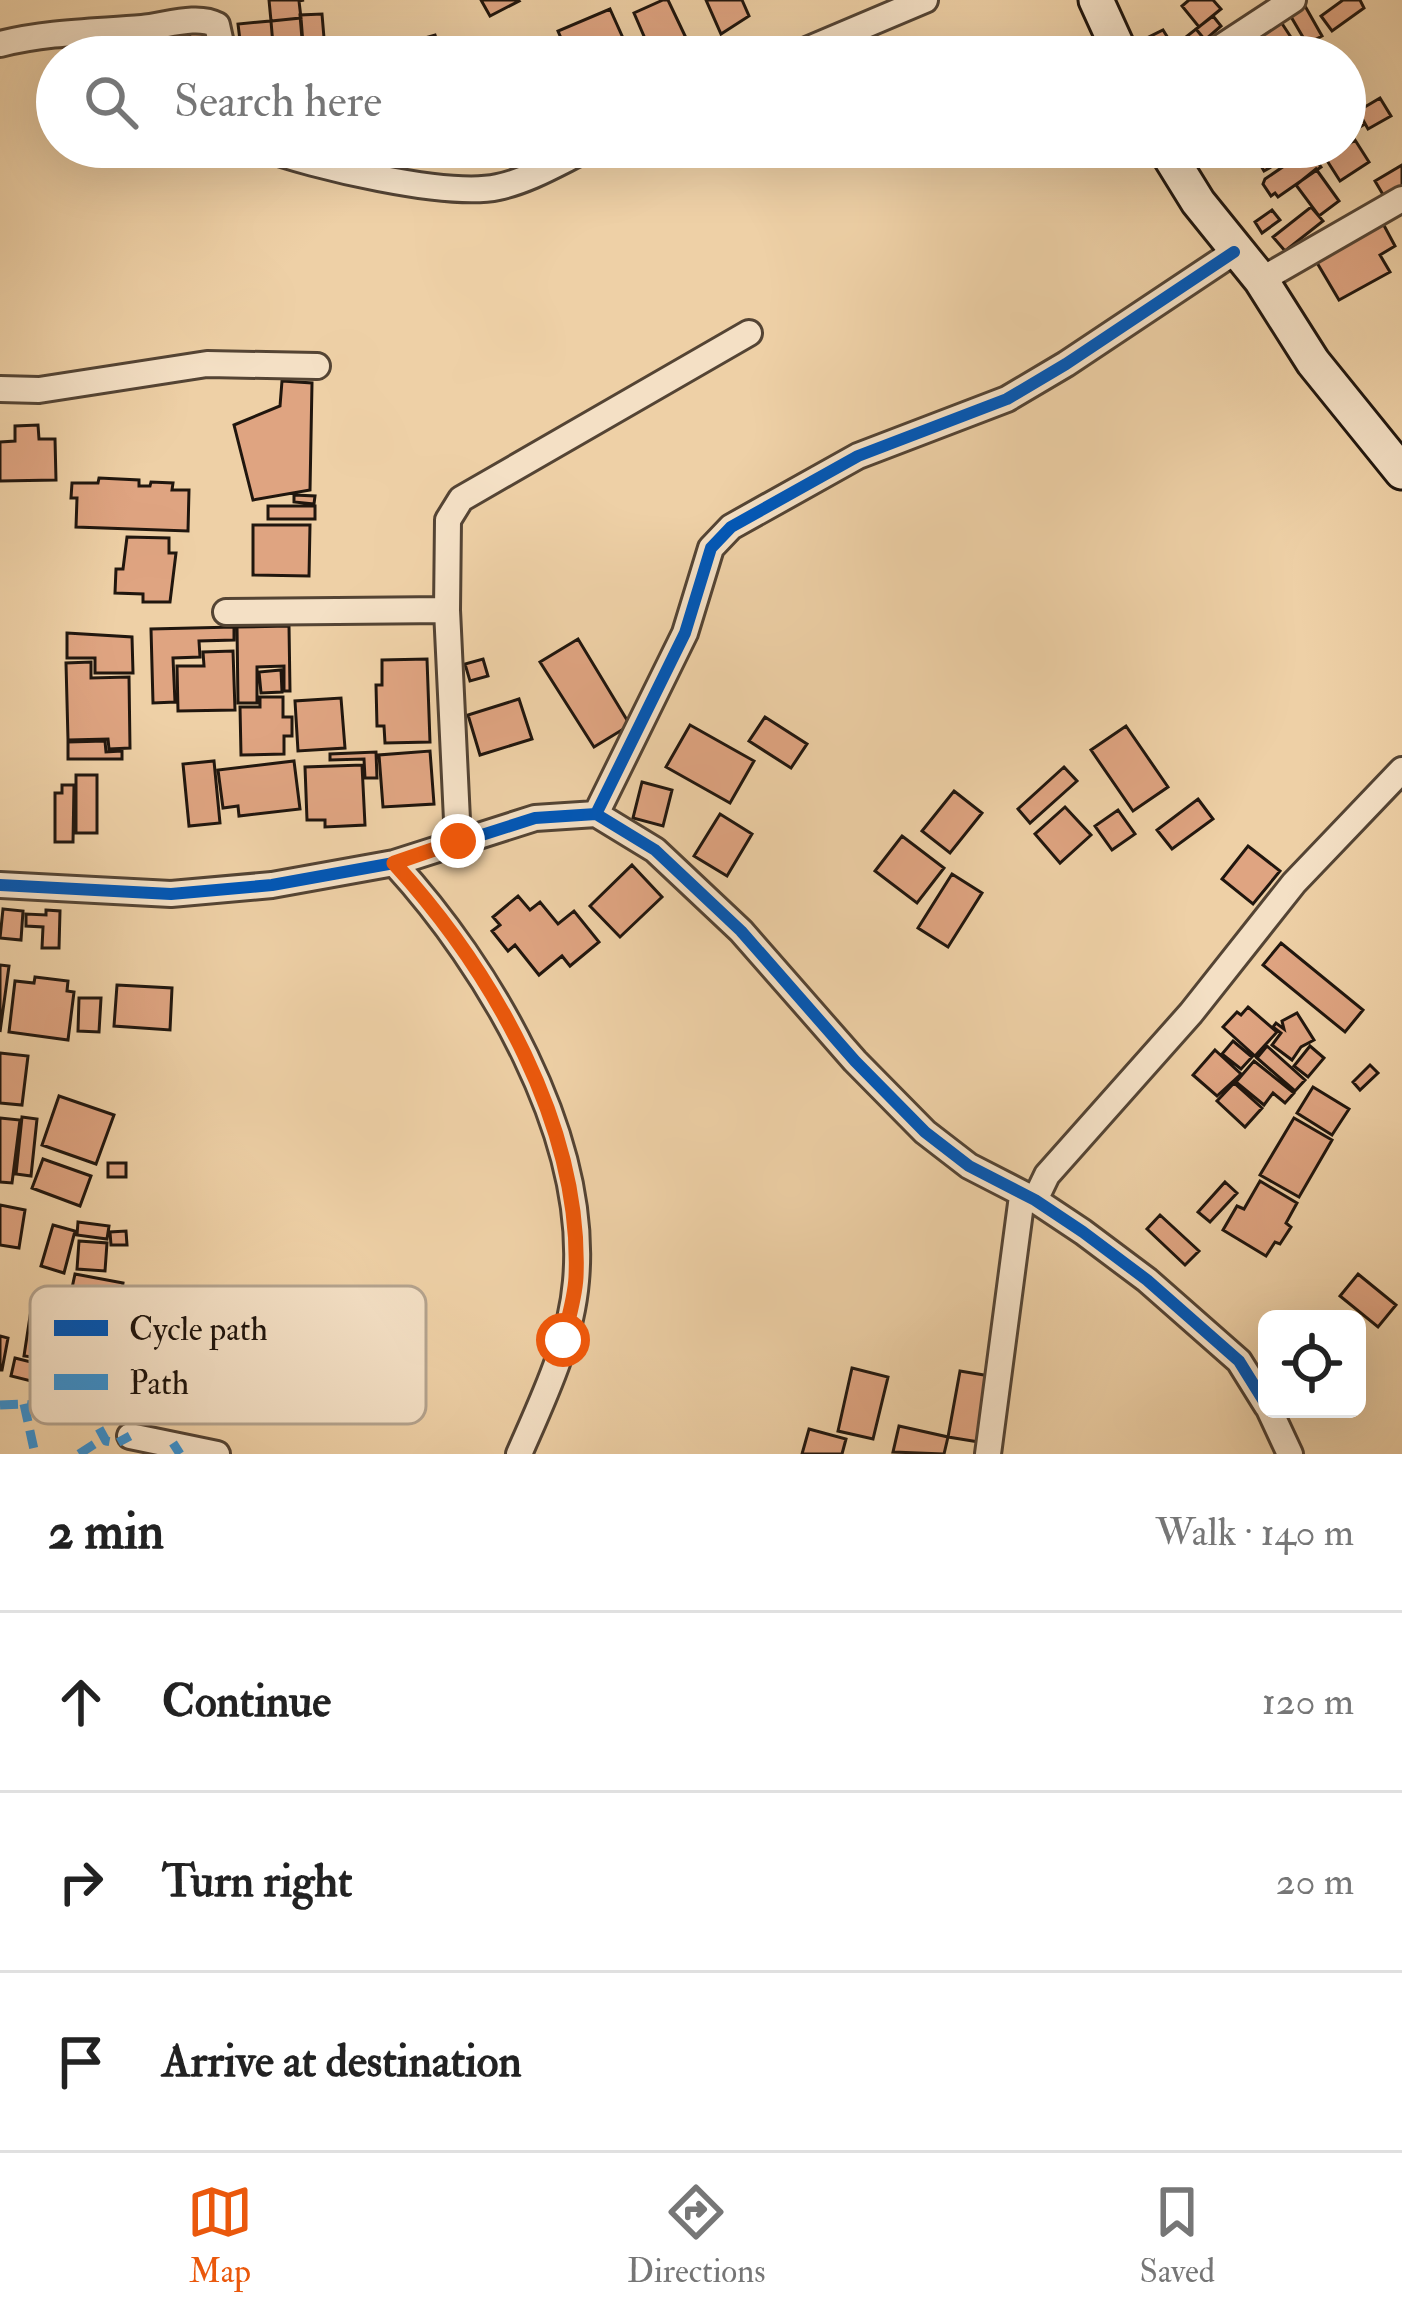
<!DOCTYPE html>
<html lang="en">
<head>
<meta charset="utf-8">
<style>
	body { margin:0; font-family:"IM FELL Double Pica",serif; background:#f2f2f2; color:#222 }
	.controls { position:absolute; right:36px; bottom:36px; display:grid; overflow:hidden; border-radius:18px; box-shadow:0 12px 48px #0002 }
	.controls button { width:108px; height:108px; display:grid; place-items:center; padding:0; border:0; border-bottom:3px solid #e0e0e0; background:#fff; color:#222; font:60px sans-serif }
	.stop { position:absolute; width:36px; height:36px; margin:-27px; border:9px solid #ea580c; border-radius:50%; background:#fff }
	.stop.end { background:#ea580c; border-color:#fff; box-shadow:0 3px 12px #0008 }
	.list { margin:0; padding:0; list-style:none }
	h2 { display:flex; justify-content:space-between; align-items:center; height:156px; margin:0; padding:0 48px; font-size:51px }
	h2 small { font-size:39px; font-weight:400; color:#767676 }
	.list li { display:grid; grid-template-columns:78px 1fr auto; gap:36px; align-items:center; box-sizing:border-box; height:180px; padding:0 48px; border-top:3px solid #e0e0e0 }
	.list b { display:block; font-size:45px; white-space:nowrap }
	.list em { font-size:39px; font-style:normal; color:#767676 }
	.icon { flex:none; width:66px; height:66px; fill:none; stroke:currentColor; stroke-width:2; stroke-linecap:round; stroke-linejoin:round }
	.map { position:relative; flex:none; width:1402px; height:1454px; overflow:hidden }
	.search { position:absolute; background:#fff; box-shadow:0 12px 48px #0002; left:36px; right:36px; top:36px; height:132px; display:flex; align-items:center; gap:30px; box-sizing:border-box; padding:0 42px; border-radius:66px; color:#767676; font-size:45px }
	.sheet { height:696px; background:#fff }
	nav { display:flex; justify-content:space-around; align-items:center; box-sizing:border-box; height:168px; border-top:3px solid #e0e0e0; background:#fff; font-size:33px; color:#767676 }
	nav a { display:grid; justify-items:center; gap:6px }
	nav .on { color:#ea580c }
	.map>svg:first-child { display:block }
	.building { fill:#dfa481; stroke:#20160e; stroke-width:3 }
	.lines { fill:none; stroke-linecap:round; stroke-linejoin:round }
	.street-casing { stroke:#544434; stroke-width:30 }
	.secondary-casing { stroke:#20160e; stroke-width:39 }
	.street { stroke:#f4e0c5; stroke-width:24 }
	.secondary { stroke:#f4e0c5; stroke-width:33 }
	.quiet { stroke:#3a93d2; stroke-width:9; stroke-dasharray:18 9; stroke-linecap:butt }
	.cycleway-casing { stroke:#f4e0c5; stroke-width:20 }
	.cycleway { stroke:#0057b8; stroke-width:12 }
	.route { stroke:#ea580c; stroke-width:15 }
	.key { fill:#f4e0c5; stroke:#b4a38e; stroke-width:3 }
	.key-label { font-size:33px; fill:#20160e }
</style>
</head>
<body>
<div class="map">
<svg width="1402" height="1454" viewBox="0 0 1402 1454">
	<rect width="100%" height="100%" fill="#eed0a6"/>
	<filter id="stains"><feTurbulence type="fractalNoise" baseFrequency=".00167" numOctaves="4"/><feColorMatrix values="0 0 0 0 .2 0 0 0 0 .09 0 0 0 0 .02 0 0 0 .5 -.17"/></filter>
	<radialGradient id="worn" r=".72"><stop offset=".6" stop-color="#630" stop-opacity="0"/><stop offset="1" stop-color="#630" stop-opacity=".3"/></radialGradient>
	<path class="building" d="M269,0H304L299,1L301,18L271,21Z
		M481,0H518L519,1L490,16Z
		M663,0H668L687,40L692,38L701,57H653L634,13Z
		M706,0H742L749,16L721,34Z
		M1189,0H1213L1221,9L1199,27L1182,6Z
		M1343,0H1360L1364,8L1332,31L1321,16Z
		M1305,6L1322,36L1307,44L1290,15Z
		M610,9L627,47L612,57H569L558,31Z
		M322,14L325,50L303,51L300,15Z
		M1213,16L1221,26L1205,40L1196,29Z
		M301,18L304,57H274L271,21Z
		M271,21L274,57H242L238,24Z
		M1281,22L1300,51L1291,57H1242L1238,50Z
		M1196,29L1205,40L1195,48L1186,37Z
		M203,30L208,56L193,57L189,32Z
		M1163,30L1173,46L1182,41L1190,53L1182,57H1158L1147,38Z
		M183,31L187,57H172L169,33Z
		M435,35L442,57H403L400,45Z
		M1380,98L1391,116L1368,129L1358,111Z
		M1358,111L1365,124L1353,131L1346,119Z
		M1355,140L1369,162L1340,181L1326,159Z
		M496,147H546L512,165L507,155L502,158Z
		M1250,147H1289L1294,154L1264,171Z
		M1309,149L1321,167L1278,197L1275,193L1271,196L1263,184L1265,179Z
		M1402,165V188L1385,198L1375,181Z
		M1316,169L1339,201L1319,216L1296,185Z
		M1311,207L1323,221L1285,251L1273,237Z
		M1272,210L1280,220L1262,233L1255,222Z
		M1380,218L1395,246L1380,255L1390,272L1339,300L1313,256Z
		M282,381L312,383L310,490L253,500L234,425L280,406Z
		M38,425L39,439H55L56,480L0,481V442L15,441V426Z
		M99,478L139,480V486H150L151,482L173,483L172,490H189L188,531L76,527L77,498H71L72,483H98Z
		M294,495L315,496L314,504L294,502Z
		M268,506H315V519H268Z
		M253,525H310L309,576L253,575Z
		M127,537L169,538V553H176L170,602H143V594L115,593L116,569H123Z
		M289,626L290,691H284V666L257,667V703H238L237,627Z
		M234,627V640L199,641L200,657L173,658L175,702L153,703L151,629Z
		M67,633L132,637L133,673H95V658H67Z
		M578,639L630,725L594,747L540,662Z
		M233,651L235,710L178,711L177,666H204L203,652Z
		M427,659L430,742L385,743L384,726H377L376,685H382V660Z
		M483,659L488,676L470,681L465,664Z
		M91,662V678L129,677L130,748L109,749L108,739L68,740L66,663Z
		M281,670L282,692L261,693L259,672Z
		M260,697H283V717H292V736H284V754L241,755L240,707H260Z
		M341,698L345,748L298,751L295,701Z
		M519,699L532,739L480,755L468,715Z
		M765,717L807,744L791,768L749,741Z
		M690,725L754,761L730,803L666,767Z
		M1126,726L1168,787L1133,811L1091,750Z
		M105,741L106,752L122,751V759H68V742Z
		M430,751L434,804L383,807L379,755Z
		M376,752L377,778H365L364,759L330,760V754Z
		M214,761L220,823L189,826L183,764Z
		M294,761L300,809L239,816L238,806L223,808L218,770Z
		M362,765L365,825L325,827V820H307L305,767Z
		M1064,767L1077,781L1030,823L1018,809Z
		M76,775H97V833H76Z
		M642,782L672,790L663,826L633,818Z
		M62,785H74L73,842H55V793H62Z
		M954,791L982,813L950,853L922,831Z
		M1198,799L1213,819L1172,849L1157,830Z
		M1065,807L1091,835L1060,863L1035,834Z
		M1118,810L1135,834L1112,850L1095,826Z
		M720,814L752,834L727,876L694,856Z
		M902,836L944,868L917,903L875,871Z
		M1248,846L1280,871L1253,904L1222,879Z
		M632,865L662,897L620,937L590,906Z
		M952,874L982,893L948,947L918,928Z
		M518,896L530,910L540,902L558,924L574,911L599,942L570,966L562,956L539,975L515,945L508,951L492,931L500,925L493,917Z
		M3,909L23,911L21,940L0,938Z
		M46,910L60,911L59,948H42L43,927L26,926V914L46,915Z
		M1281,943L1363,1010L1345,1032L1263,965Z
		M0,965L9,966L0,1032Z
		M35,977L68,981L67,991L74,992L68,1040L9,1032L15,981L34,983Z
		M117,985L172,988L170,1030L114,1026Z
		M79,998H101L99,1032L78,1031Z
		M1248,1007L1277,1032L1255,1056L1223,1027L1237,1012L1241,1015Z
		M1297,1013L1314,1040L1301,1047L1292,1060L1272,1045L1281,1033L1273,1027L1276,1023L1284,1029L1282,1021Z
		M1233,1041L1252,1057L1241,1069L1222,1054Z
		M1267,1046L1305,1080L1295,1091L1257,1058Z
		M1310,1046L1324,1058L1308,1077L1294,1066Z
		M1215,1050L1241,1074L1217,1096L1193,1075Z
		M0,1053L28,1056L22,1105L0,1103Z
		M1254,1061L1294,1093L1285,1103L1273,1093L1264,1105L1236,1082Z
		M1370,1065L1378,1073L1360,1090L1353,1082Z
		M1234,1083L1262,1108L1245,1127L1217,1101Z
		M1313,1087L1349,1109L1332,1135L1297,1113Z
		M59,1096L114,1115L96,1164L42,1145Z
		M22,1117L37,1119L31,1176L16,1174Z
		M0,1118L20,1120L12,1183L0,1182Z
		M1294,1118L1332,1140L1299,1197L1260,1175Z
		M43,1159L91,1176L80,1206L32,1188Z
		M108,1163H126V1177H108Z
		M1260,1181L1297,1203L1286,1223L1291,1227L1280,1244L1275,1242L1266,1256L1223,1230L1237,1206L1244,1209Z
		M1225,1182L1237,1193L1210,1222L1198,1212Z
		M0,1205L25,1210L19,1248L0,1245Z
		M1160,1215L1199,1251L1185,1265L1147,1229Z
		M78,1222L109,1226L107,1239L77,1235Z
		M53,1225L75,1231L64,1273L41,1266Z
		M126,1231L127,1245H111L110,1232Z
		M79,1241L107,1243L105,1271L77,1269Z
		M75,1274L123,1283L121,1297L72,1288Z
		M1358,1274L1396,1305L1378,1327L1340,1296Z
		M31,1310L56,1314L50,1359L24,1356Z
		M0,1336L8,1338L2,1370H0Z
		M15,1358L39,1364L35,1382L11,1376Z
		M852,1368L888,1377L873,1439L838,1431Z
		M960,1371L996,1377L985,1443L948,1437Z
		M899,1426L948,1437L944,1454L893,1452Z
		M809,1429L846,1439L842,1454H802Z"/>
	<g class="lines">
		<defs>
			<path id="street" d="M0,44C48,32 94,32 142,28C165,26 197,14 217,25L224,57
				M790,57L925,0
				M1206,57L1293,0
				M262,147C311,166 448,198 498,187C531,180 561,161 591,147
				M1261,280L1402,199
				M0,389L39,390L207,364L317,366
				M447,610L448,520L461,499L749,333
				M226,612L447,610L458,841
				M596,814L655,850L741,931L855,1061L925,1132L969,1166L1035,1200L1083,1232L1147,1280L1239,1361L1267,1406
				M394,863C489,967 589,1135 576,1281C571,1342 543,1399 519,1454
				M0,885L171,894L272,885L394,863L535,818L596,814L685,633L711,548L731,527L858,456L1007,399L1066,364L1234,252
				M1035,1200L1047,1175L1191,1013L1294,883L1402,770
				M1269,1409L1290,1454
				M130,1436L217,1454
				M988,1454L1022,1196"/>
			<path id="secondary" d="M1096,0L1122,57
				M1164,147L1198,202L1261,280L1313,362L1402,472"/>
		</defs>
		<use href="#street" class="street-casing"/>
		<use href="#secondary" class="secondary-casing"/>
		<use href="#street" class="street"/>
		<use href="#secondary" class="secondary"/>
		<path class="quiet" d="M24,1404L35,1454
			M0,1405L24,1404L92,1415L106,1441L117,1443L130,1436
			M173,1443L180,1454
			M79,1454L104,1438"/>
		<defs>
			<path id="cycleway" d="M596,814L655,850L741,931L855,1061L925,1132L969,1166L1035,1200L1083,1232L1147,1280L1239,1361L1267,1406
				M0,885L171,894L272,885L394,863L535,818L596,814L685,633L711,548L731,527L858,456L1007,399L1066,364L1234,252"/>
		</defs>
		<use href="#cycleway" class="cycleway-casing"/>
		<use href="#cycleway" class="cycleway"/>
	</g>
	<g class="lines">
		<path class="route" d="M458,841L394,863C493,972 582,1126 576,1277C575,1298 568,1320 563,1340"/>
	</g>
	<rect x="30" y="1286" width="396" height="138" rx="18" class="key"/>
	<rect x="54" y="1320" width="54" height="16" fill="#0057b8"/>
	<rect x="54" y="1374" width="54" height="16" fill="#3a93d2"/>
	<g class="key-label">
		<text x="129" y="1340">Cycle path</text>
		<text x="129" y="1394">Path</text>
	</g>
	<rect width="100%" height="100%" filter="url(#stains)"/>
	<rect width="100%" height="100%" fill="url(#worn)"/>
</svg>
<div class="controls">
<button><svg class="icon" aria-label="locate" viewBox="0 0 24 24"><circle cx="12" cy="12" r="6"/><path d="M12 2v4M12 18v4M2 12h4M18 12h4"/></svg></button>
</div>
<div class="stop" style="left:563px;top:1340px"></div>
<div class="stop end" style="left:458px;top:841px"></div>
<div class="search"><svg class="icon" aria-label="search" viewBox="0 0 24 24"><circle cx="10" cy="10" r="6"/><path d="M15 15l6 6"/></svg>Search here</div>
</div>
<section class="sheet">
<h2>2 min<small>Walk · 140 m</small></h2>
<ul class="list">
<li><svg class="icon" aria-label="ahead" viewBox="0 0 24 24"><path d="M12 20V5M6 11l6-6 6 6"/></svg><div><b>Continue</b></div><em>120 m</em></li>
<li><svg class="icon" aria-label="right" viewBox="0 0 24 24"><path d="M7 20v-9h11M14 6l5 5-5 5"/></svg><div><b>Turn right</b></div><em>20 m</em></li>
<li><svg class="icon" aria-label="arrive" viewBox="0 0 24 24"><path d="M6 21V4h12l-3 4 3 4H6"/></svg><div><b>Arrive at destination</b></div></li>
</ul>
</section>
<nav>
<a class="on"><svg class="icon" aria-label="map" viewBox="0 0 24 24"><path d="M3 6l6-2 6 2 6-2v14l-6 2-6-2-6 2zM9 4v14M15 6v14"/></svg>Map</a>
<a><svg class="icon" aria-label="directions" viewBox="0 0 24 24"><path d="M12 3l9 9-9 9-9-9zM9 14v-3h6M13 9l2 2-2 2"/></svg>Directions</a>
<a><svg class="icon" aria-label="saved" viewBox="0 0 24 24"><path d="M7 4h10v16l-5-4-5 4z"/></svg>Saved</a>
</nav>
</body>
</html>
